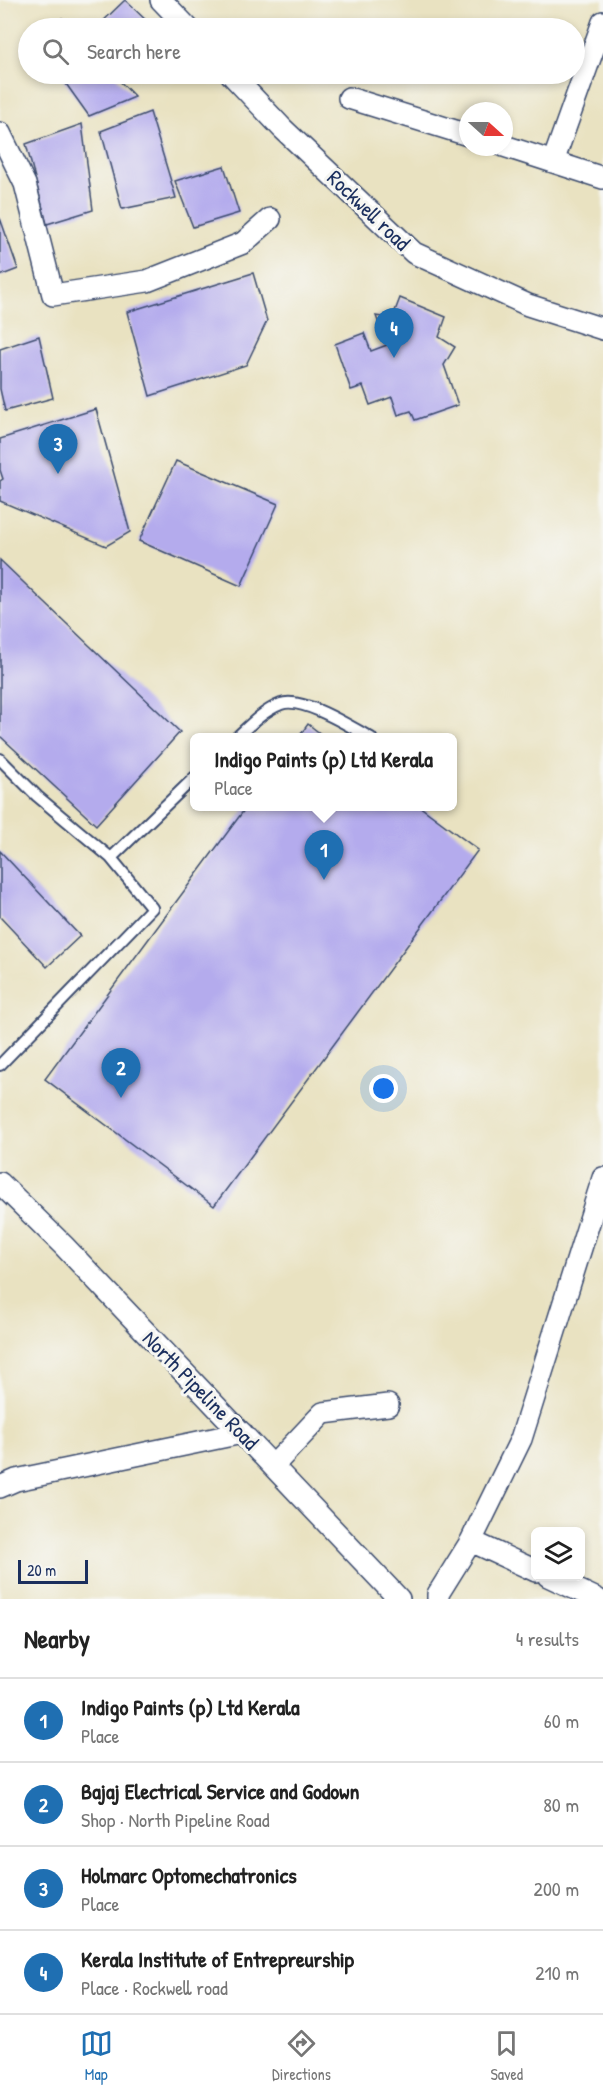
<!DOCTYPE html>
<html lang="en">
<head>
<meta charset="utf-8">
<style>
	body { margin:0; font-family:"Patrick Hand",sans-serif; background:#f2f2f2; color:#222 }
	.controls { position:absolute; right:18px; bottom:18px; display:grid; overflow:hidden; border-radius:9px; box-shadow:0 3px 9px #0003 }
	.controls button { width:54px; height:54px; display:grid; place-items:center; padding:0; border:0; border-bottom:2px solid #e0e0e0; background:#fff; color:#222; font:30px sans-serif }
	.compass { position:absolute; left:459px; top:102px; width:54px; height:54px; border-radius:50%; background:#fff; box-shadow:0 3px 9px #0003; rotate:111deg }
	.scale { position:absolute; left:18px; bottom:15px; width:70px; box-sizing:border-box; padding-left:6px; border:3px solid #1b2f5e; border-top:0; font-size:16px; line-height:21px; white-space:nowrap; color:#1b2f5e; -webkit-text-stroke:4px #f6f6f2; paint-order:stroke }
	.you { position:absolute; left:384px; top:1089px; width:21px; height:21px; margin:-15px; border:4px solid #fff; border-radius:50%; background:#1a73e8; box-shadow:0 0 0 9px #1a73e833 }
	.badge { display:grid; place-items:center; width:39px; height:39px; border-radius:50%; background:#1f6fb2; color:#fff; font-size:20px; font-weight:700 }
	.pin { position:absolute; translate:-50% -50px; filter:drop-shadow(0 2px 3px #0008) }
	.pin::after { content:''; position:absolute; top:32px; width:21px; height:18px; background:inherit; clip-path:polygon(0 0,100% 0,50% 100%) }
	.popup { position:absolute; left:190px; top:733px; width:267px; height:78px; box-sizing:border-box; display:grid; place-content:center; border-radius:9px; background:#fff; filter:drop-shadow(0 2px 4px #0005); font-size:20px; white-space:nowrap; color:#767676 }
	.popup b { font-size:22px; color:#222 }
	.popup::after { content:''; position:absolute; left:50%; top:100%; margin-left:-12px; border:12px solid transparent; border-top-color:#fff }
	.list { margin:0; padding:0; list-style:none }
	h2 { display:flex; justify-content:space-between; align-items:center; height:78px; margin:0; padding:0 24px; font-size:26px }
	h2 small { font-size:20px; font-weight:400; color:#767676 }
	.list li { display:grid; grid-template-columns:39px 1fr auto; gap:18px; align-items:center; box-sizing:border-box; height:84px; padding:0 24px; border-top:2px solid #e0e0e0 }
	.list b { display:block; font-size:22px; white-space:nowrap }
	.list p { margin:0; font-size:20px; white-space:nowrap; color:#767676 }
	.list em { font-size:20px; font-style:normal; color:#767676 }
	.icon { flex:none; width:33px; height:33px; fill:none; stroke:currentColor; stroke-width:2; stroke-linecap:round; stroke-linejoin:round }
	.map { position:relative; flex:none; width:603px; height:1599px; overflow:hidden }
	.search { position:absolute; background:#fff; box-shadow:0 3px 9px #0003; left:18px; right:18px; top:18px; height:66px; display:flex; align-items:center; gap:15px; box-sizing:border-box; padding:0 21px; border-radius:33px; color:#767676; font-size:22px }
	.sheet { height:414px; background:#fff }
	nav { display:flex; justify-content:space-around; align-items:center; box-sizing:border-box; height:84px; border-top:2px solid #e0e0e0; background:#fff; font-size:16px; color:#767676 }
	nav a { display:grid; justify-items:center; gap:3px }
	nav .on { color:#1f6fb2 }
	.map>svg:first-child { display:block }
	.building { fill:#b4abed }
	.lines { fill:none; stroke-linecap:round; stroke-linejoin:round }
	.service-casing { stroke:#3a4a6d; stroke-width:14 }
	.minor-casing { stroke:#3a4a6d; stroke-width:24 }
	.service { stroke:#fff; stroke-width:10 }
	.minor { stroke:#fff; stroke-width:21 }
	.labels { text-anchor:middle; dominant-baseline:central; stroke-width:6; stroke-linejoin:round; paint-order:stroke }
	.street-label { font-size:22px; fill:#1b2f5e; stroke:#f6f6f2 }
</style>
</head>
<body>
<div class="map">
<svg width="603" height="1599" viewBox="0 0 603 1599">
	<rect width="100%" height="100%" fill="#f6f6f2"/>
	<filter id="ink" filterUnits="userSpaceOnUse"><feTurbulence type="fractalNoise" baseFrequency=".0167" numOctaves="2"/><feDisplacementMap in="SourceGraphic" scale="12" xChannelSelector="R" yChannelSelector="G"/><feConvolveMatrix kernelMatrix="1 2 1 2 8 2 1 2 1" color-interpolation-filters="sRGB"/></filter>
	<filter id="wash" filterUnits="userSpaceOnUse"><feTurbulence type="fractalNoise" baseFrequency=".008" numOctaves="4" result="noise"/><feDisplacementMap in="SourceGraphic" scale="24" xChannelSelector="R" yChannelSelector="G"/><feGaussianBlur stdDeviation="1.35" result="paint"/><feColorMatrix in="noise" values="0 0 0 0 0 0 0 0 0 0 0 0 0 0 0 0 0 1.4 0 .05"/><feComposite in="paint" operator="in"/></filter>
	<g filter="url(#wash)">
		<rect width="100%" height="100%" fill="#e9e2c1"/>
		<g id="blocks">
			<path class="building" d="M125,0L154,28H96Z
				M62,18L72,28H50Z
				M59,74H113L135,97L89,116Z
				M150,112L176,198L122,209L101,131Z
				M82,124L93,210L47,224L26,144Z
				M224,166L239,213L193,227L175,181Z
				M0,218L18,269L0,276Z
				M253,273L267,321L246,365L150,396L127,312Z
				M400,298L446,317L439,337L455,347L444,365L458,405L415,420L411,411L398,415L392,397L370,405L363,386L351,390L335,344L364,333L371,351L387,345L376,316L392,319Z
				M39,336L53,398L5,411L0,389V349Z
				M96,409L130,532L106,546L0,501V481L3,479L0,470V439Z
				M176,461L278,504L241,586L139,541Z
				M0,560L180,732L96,825L0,736Z
				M308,724L326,738H298Z
				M247,806H419L478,850L214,1206L45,1079Z
				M0,851L80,936L47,967L0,917Z"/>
		</g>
	</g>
	<g filter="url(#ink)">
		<use href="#blocks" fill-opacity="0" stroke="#3a4a6d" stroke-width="1.5"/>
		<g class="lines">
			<defs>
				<path id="service" d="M236,738C250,725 263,711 281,704C302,696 351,727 371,738
					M0,759L37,796L111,858L195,777
					M0,1065L152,908L111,858"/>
				<path id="minor" d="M161,0L188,28
					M231,74L282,128L414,253L528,305L603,329
					M349,98L468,135
					M0,133L25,184L53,295L147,281L243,243L270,219
					M504,146L603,178
					M553,162L603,22
					M0,1183L64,1246L399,1599
					M273,1466L323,1413L388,1405
					M0,1487L16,1480L242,1433
					M471,1541L536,1571
					M548,1576L597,1599
					M438,1599V1594L471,1541L521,1439L603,1178"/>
			</defs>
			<use href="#service" class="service-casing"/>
			<use href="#minor" class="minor-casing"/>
			<use href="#service" class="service"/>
			<use href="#minor" class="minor"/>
		</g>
	</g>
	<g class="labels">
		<g class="street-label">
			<text transform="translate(369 210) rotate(44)">Rockwell road</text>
			<text transform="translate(201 1390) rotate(46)">North Pipeline Road</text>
		</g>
	</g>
</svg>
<div class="controls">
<button><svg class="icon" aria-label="layers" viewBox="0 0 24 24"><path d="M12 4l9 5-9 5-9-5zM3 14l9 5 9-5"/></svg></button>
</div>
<svg class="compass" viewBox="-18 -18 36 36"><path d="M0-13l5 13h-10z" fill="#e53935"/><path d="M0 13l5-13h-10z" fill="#767676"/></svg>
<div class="scale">20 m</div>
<div class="you"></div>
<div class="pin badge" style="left:324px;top:880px">1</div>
<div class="popup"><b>Indigo Paints (p) Ltd Kerala</b>Place</div>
<div class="pin badge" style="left:121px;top:1098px">2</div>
<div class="pin badge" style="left:58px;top:474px">3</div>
<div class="pin badge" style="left:394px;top:358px">4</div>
<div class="search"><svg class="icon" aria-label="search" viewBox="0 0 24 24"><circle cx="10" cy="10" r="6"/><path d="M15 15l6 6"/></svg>Search here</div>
</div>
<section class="sheet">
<h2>Nearby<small>4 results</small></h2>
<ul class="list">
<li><span class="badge">1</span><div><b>Indigo Paints (p) Ltd Kerala</b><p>Place</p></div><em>60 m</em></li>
<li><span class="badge">2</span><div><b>Bajaj Electrical Service and Godown</b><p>Shop · North Pipeline Road</p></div><em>80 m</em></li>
<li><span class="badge">3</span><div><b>Holmarc Optomechatronics</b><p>Place</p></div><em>200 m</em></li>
<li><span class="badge">4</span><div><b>Kerala Institute of Entrepreurship</b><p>Place · Rockwell road</p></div><em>210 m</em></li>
</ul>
</section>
<nav>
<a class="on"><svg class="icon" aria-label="map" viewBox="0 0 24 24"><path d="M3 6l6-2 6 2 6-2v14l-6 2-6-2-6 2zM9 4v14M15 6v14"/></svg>Map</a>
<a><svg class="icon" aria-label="directions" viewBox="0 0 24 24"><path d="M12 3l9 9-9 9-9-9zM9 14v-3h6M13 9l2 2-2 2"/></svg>Directions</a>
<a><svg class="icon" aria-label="saved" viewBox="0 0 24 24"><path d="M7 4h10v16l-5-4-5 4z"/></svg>Saved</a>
</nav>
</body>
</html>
